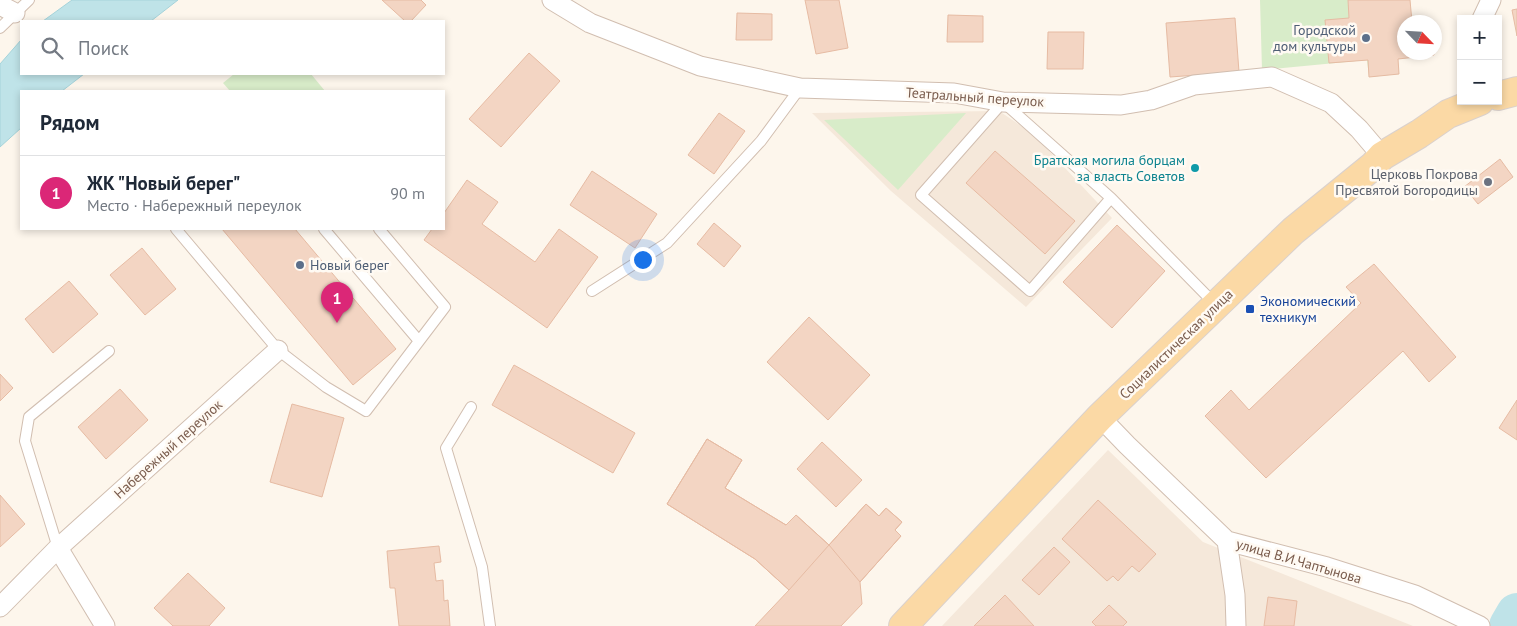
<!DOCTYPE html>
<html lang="ru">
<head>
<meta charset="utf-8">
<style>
	body { margin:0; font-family:"PT Sans",sans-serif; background:#f6f6f7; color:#1f2937 }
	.controls { position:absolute; right:15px; top:15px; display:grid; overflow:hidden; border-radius:0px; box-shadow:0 2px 8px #0003 }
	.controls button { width:45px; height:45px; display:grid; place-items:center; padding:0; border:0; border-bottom:1px solid #e0e1e3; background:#fff; color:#1f2937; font:25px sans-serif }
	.compass { position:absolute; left:1397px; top:15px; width:45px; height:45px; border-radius:50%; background:#fff; box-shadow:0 2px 8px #0003; rotate:115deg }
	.you { position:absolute; left:642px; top:259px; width:18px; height:18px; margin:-12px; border:4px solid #fff; border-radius:50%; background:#1a73e8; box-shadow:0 0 0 8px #1a73e833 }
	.badge { display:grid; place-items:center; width:32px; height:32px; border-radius:50%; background:#db2777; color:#fff; font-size:16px; font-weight:700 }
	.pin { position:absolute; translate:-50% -41px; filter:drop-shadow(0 1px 2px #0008) }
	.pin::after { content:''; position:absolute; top:26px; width:18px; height:15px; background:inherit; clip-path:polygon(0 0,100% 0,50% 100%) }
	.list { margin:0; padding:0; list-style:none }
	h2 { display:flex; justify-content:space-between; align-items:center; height:65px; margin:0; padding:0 20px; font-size:21px }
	h2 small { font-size:16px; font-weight:400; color:#747a83 }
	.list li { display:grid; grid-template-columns:32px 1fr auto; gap:15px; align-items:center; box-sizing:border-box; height:75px; padding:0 20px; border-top:1px solid #e0e1e3 }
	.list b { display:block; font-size:19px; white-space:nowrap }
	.list p { margin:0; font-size:16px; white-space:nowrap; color:#747a83 }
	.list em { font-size:16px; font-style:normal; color:#747a83 }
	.icon { flex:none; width:28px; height:28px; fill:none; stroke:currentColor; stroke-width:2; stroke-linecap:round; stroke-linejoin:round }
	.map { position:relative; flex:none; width:1517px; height:626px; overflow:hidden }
	.search { position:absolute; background:#fff; box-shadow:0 2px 8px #0003; left:20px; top:20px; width:425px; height:55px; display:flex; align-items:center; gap:12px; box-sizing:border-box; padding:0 18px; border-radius:0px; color:#747a83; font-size:19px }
	.panel { position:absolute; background:#fff; box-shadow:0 2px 8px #0003; left:20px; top:90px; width:425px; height:140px; border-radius:0px }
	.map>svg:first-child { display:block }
	.residential { fill:#f5e8da }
	.green { fill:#d8ecc9 }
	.water { fill:#bfe3e8; stroke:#a5d3da }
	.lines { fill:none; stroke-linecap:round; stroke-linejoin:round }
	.river { stroke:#bfe3e8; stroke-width:42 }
	.building { fill:#f3d5c3; stroke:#e6bba3 }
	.service-casing { stroke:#d1beb0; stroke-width:12 }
	.minor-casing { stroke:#d1beb0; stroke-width:21 }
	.primary-casing { stroke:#dad1cd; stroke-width:30 }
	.service { stroke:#fff; stroke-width:10 }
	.minor { stroke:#fff; stroke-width:19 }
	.primary { stroke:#fbd9a5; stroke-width:28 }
	.service-dot { fill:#5c6f8a; stroke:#fffaf3; stroke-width:2 }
	.culture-dot { fill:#0f9aa8; stroke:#fffaf3; stroke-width:2 }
	.worship-dot { fill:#6b7280; stroke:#fffaf3; stroke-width:2 }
	.transit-dot { fill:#1a4fb4; stroke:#fffaf3; stroke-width:2 }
	.labels { text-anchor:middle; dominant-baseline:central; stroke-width:5; stroke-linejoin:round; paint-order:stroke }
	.service-label { font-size:14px; fill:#4e5e75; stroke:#fffaf3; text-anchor:end }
	.street-label { font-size:14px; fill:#7a5c4d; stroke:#fffaf3 }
	.culture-label { font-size:14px; fill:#0d838f; stroke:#fffaf3; text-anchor:end }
	.worship-label { font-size:14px; fill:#5b616d; stroke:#fffaf3; text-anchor:end }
	.transit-label { font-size:14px; fill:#164399; stroke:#fffaf3; text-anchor:start }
</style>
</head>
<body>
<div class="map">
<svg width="1517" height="626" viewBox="0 0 1517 626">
	<rect width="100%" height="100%" fill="#fdf6ec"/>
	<path class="residential" d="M999,111L1033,134L1112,218L1026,307L891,191L812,113Z
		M1108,450L1203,542L1413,626H942Z"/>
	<path class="green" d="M1260,0H1410L1412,22H1404V52L1434,53V55L1398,59L1399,74L1369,77L1367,60L1262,70Z
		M234,74H311L325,91H230L223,83Z
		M966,113L898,190L824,120Z"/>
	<path class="water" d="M72,0H178L151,21H43Z
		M21,40V74H84L62,91H21V128L0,147V64Z"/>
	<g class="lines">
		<path class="river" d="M1510,626L1517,614"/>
	</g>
	<path class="building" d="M382,0H421L426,5L411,21H405Z
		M805,0H839L848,48L816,54Z
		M1348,0H1410L1412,22H1404V52H1434V55L1398,59L1399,74L1369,77L1368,60L1329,63L1325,20L1349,18Z
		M1517,9V36L1512,10Z
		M737,13L772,14V40H736Z
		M948,15L983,16V42H947Z
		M1235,18L1239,72L1170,77L1166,23Z
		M1048,32H1084L1083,69H1047Z
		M529,53L560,81L501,147L469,119Z
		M719,113L745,131L714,174L688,155Z
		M995,151L1075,221L1045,254L966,183Z
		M1500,159L1513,177L1478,204L1464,187Z
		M592,171L657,214L635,248L570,205Z
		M467,180L498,202L482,224L535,262L559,229L598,257L547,328L424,240L432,229H444V213Z
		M714,223L741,246L724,267L697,244Z
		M1117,225L1165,271L1112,328L1063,282Z
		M222,229H295L396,349L353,385Z
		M142,248L176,289L145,315L110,275Z
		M1374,264L1456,357L1429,382L1403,351L1266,478L1205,416L1231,390L1249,410L1361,303L1346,287Z
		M69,281L98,314L53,353L25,319Z
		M809,317L870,375L828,420L767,362Z
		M514,365L635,433L613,473L492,405Z
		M0,374L13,388L0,401Z
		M120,389L148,420L106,459L78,427Z
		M1517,400V440L1499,428Z
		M292,404L344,418L322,497L270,482Z
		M707,439L742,460L725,488L786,525L796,515L829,545L789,590L755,559L667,504Z
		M707,439L742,460L725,488L786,525L796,515L829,545L866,504L879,516L886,508L902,522L895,530L901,536L860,582L862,604L841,626H755L789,590L755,559L667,504Z
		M822,442L862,480L836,507L797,469Z
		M0,495L25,524L0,547Z
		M1098,500L1156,554L1139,572L1132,566L1118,581L1113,576L1107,581L1062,539Z
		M866,504L879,516L886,508L902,522L895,530L901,536L860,582L829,545Z
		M439,546L441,562L434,563L436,581L443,580L444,601L448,600L450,626H399L395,588H390L387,551Z
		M1054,547L1070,562L1039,595L1022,580Z
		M188,573L225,608L209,626H173L154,608Z
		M1005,595L1034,626H974Z
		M1268,597L1297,601L1294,626H1264Z
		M1109,605L1127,622L1123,626H1096L1092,622Z"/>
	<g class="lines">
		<defs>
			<path id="service" d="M0,28L29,0
				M1111,198L1030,291L921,195L1003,102L1111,198L1215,304
				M176,229L278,350L326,387L366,411L445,307L379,229
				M324,229L419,341
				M592,291L667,243L761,141L800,88
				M471,407L446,448L482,567L490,626
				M58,548L25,441L29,417L109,351"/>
			<path id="minor" d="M552,0L590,23L700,66L800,88L954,93L1003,102L1121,105L1151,100L1194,85L1272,77L1331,103L1359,129L1382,156
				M0,5L15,13
				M1482,19L1491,0
				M1100,417L1127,445L1227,541L1327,567L1415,595L1480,626
				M1227,541L1235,595L1236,626
				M0,607L58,548
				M105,626L58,548L278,350"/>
			<path id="primary" d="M1498,96L1517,91
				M903,626L1100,417L1293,231L1373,166L1382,156L1419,134L1448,114L1480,101"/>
		</defs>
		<use href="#service" class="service-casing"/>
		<use href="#minor" class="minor-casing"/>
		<use href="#primary" class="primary-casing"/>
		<use href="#service" class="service"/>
		<use href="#minor" class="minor"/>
		<use href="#primary" class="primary"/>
	</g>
	<g class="service-dot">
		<circle cx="1366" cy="38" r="5"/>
		<circle cx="300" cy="265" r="5"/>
	</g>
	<circle class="culture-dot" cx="1195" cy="168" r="5"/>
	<circle class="worship-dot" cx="1488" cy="182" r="5"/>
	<rect class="transit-dot" x="1245" y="304" width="10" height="10" rx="2.5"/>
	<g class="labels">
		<g class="service-label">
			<text x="1356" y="30">Городской<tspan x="1356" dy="16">дом культуры</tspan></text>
			<text x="310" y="265" text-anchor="start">Новый берег</text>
		</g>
		<g class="street-label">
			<text transform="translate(975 97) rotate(4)">Театральный переулок</text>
			<text transform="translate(1176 344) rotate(-44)">Социалистическая улица</text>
			<text transform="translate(168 449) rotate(-42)">Набережный переулок</text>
			<text transform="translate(1299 561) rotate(16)">улица В.И.Чаптынова</text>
		</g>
		<g class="culture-label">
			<text x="1185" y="160">Братская могила борцам<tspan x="1185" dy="16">за власть Советов</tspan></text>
		</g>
		<g class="worship-label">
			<text x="1478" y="174">Церковь Покрова<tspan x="1478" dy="16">Пресвятой Богородицы</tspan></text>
		</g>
		<g class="transit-label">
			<text x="1260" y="301">Экономический<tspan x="1260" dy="16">техникум</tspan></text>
		</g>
	</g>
</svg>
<div class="controls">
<button>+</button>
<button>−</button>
</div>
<svg class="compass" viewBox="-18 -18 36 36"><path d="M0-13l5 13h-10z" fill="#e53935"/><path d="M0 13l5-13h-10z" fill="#747a83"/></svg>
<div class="you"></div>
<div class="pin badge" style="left:337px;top:323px">1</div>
<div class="search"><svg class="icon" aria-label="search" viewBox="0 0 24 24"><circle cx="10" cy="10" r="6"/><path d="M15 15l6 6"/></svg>Поиск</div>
<section class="panel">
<h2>Рядом<small></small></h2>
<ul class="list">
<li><span class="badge">1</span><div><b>ЖК &quot;Новый берег&quot;</b><p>Место · Набережный переулок</p></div><em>90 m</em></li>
</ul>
</section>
</div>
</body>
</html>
